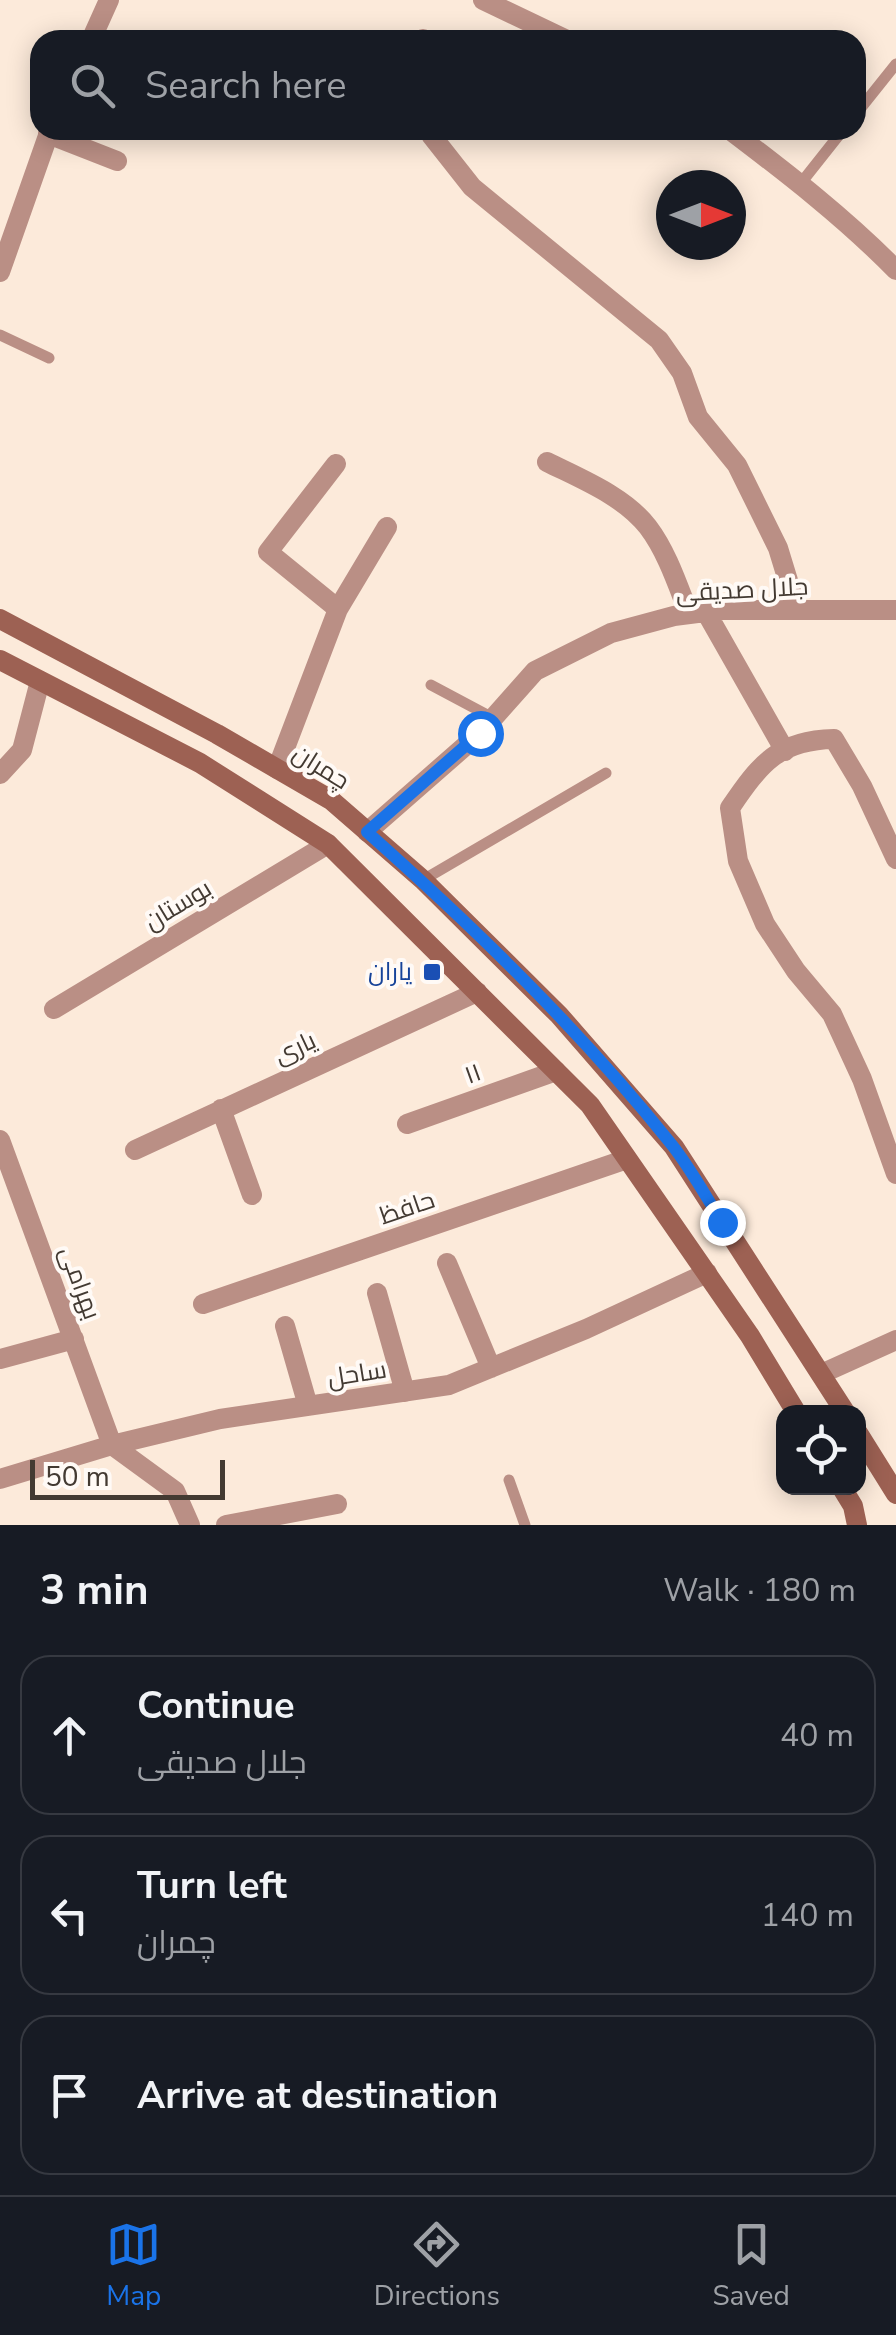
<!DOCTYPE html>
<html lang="en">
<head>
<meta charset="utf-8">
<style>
	body { margin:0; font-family:"Nunito Sans",Cairo,sans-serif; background:#20242c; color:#f1f3f6 }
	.controls { position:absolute; right:30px; bottom:30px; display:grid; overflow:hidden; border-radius:20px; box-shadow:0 5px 25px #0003 }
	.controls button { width:90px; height:90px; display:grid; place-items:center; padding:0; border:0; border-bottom:2px solid #363941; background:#171b24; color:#f1f3f6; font:50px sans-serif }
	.compass { position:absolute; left:656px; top:170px; width:90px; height:90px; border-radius:50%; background:#171b24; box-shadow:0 5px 25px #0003; rotate:90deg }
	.scale { position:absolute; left:30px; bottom:25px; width:195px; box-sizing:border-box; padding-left:10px; border:5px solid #433a32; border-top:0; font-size:28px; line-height:35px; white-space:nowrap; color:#433a32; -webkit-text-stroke:8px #fffaf6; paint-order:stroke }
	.stop { position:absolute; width:30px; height:30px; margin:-22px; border:8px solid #1a73e8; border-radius:50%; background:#fff }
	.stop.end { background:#1a73e8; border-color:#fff; box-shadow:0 2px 10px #0008 }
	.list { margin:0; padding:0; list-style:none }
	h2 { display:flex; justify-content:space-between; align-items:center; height:130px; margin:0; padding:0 40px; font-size:42px }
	h2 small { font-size:32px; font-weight:400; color:#9ea1a6 }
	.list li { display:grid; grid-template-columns:65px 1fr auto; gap:30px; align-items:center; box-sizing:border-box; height:160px; margin:0 20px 20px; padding:0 20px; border:2px solid #363941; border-radius:30px }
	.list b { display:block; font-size:38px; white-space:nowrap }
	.list p { margin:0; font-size:32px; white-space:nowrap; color:#9ea1a6 }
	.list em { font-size:32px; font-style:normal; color:#9ea1a6 }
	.icon { flex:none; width:55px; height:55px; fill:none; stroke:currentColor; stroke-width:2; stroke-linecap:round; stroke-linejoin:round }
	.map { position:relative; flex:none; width:896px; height:1525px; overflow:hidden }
	.search { position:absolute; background:#171b24; box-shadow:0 5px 25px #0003; left:30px; right:30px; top:30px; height:110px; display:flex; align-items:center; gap:25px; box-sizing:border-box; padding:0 35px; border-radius:30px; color:#9ea1a6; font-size:38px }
	.sheet { height:670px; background:#171b24 }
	nav { display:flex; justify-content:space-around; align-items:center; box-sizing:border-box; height:140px; border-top:2px solid #363941; background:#171b24; font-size:28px; color:#9ea1a6 }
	nav a { display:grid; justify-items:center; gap:5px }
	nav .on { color:#1a73e8 }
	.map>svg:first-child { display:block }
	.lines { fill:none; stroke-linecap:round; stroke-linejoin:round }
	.service { stroke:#ba8f85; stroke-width:11 }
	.minor { stroke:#ba8f85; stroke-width:20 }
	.secondary { stroke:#9d6153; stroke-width:20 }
	.route { stroke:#1a73e8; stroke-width:12 }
	.transit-dot { fill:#1a4fb4; stroke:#fffaf6; stroke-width:4 }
	.labels { text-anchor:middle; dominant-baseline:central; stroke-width:8; stroke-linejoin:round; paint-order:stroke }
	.street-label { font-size:25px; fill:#433a32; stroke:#fffaf6 }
	.transit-label { font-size:25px; fill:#164399; stroke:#fffaf6; text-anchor:end }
</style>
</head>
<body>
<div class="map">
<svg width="896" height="1525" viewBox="0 0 896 1525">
	<rect width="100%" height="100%" fill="#fceada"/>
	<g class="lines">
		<path class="service" d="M856,114L896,64
			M801,183L843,130
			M0,335L49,358
			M431,685L493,718
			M423,880L606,773
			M509,1480L525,1525"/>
		<path class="minor" d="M483,0L567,40
			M423,39V40
			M91,40L109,0
			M431,130V135L472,187L659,340L682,373L698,417L737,465L778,548L797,610
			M730,130C788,174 845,218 896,270
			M48,134L117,161
			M0,272L50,130
			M547,462C581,479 624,496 648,527C667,552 678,586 689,614
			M338,609L387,527
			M706,612L785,751
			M277,769L338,609L268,552L336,464
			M0,774L22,750L40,681
			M367,832L480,733L535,671L611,633L674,616L721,610H896
			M896,859L862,786L834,739C778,740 760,764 730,808L738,861L765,924L796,971L832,1014L862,1079L896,1174
			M54,1009L328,844
			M221,1109L252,1195
			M407,1124L556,1071
			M0,1140L112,1445L175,1491L190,1525
			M135,1150L477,992
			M447,1263L491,1368
			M377,1293L405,1392
			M203,1304L627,1159
			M285,1326L308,1406
			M0,1359L74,1339
			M821,1374L896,1340
			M0,1479L112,1445L220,1419L449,1385L586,1329L707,1273
			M226,1525L337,1504"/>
		<path class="secondary" d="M0,619L217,734L331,800L423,880L559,1015L674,1147L845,1412
			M0,660L200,763L328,844L590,1105L750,1336L796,1412
			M858,1433L896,1494
			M842,1488L853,1506L857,1525"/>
	</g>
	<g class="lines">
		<path class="route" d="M480,733L367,832C476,929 581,1031 672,1145C691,1169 706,1197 722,1222"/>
	</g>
	<rect class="transit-dot" x="422" y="962" width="20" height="20" rx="5"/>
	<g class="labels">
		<g class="street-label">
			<text transform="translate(742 590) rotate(-3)">جلال صدیقی</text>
			<text transform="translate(321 767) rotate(32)">چمران</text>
			<text transform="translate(178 905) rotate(-31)">بوستان</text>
			<text transform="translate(295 1048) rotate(-25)">یاری</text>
			<text transform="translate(473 1074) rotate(-20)">۱۱</text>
			<text transform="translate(407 1208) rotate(-19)">حافظ</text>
			<text transform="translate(80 1283) rotate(70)">بهرامی</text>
			<text transform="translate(357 1374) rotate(-9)">ساحل</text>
		</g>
		<g class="transit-label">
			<text x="412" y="972">یاران</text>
		</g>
	</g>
</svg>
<div class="controls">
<button><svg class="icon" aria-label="locate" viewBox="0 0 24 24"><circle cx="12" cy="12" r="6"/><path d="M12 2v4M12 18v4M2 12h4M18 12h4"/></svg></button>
</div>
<svg class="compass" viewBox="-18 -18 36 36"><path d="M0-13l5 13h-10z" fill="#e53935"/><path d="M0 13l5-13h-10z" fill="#9ea1a6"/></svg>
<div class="scale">50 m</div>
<div class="stop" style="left:480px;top:733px"></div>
<div class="stop end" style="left:722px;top:1222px"></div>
<div class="search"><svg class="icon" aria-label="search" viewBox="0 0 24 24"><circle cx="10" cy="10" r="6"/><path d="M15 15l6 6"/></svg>Search here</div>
</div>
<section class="sheet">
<h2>3 min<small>Walk · 180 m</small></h2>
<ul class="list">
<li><svg class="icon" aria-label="ahead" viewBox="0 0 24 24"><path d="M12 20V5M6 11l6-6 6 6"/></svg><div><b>Continue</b><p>جلال صدیقی</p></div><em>40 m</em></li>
<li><svg class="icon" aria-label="left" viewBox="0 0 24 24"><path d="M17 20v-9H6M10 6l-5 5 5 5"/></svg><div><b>Turn left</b><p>چمران</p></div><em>140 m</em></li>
<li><svg class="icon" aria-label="arrive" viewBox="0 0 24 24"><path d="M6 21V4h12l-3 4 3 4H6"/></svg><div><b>Arrive at destination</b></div></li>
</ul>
</section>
<nav>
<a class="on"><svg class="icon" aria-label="map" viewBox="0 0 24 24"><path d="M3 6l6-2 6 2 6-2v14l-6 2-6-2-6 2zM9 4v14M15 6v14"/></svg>Map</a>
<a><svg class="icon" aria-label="directions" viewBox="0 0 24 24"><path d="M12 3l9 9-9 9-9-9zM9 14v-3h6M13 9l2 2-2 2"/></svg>Directions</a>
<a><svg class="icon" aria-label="saved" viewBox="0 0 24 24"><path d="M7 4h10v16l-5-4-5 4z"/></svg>Saved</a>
</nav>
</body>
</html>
